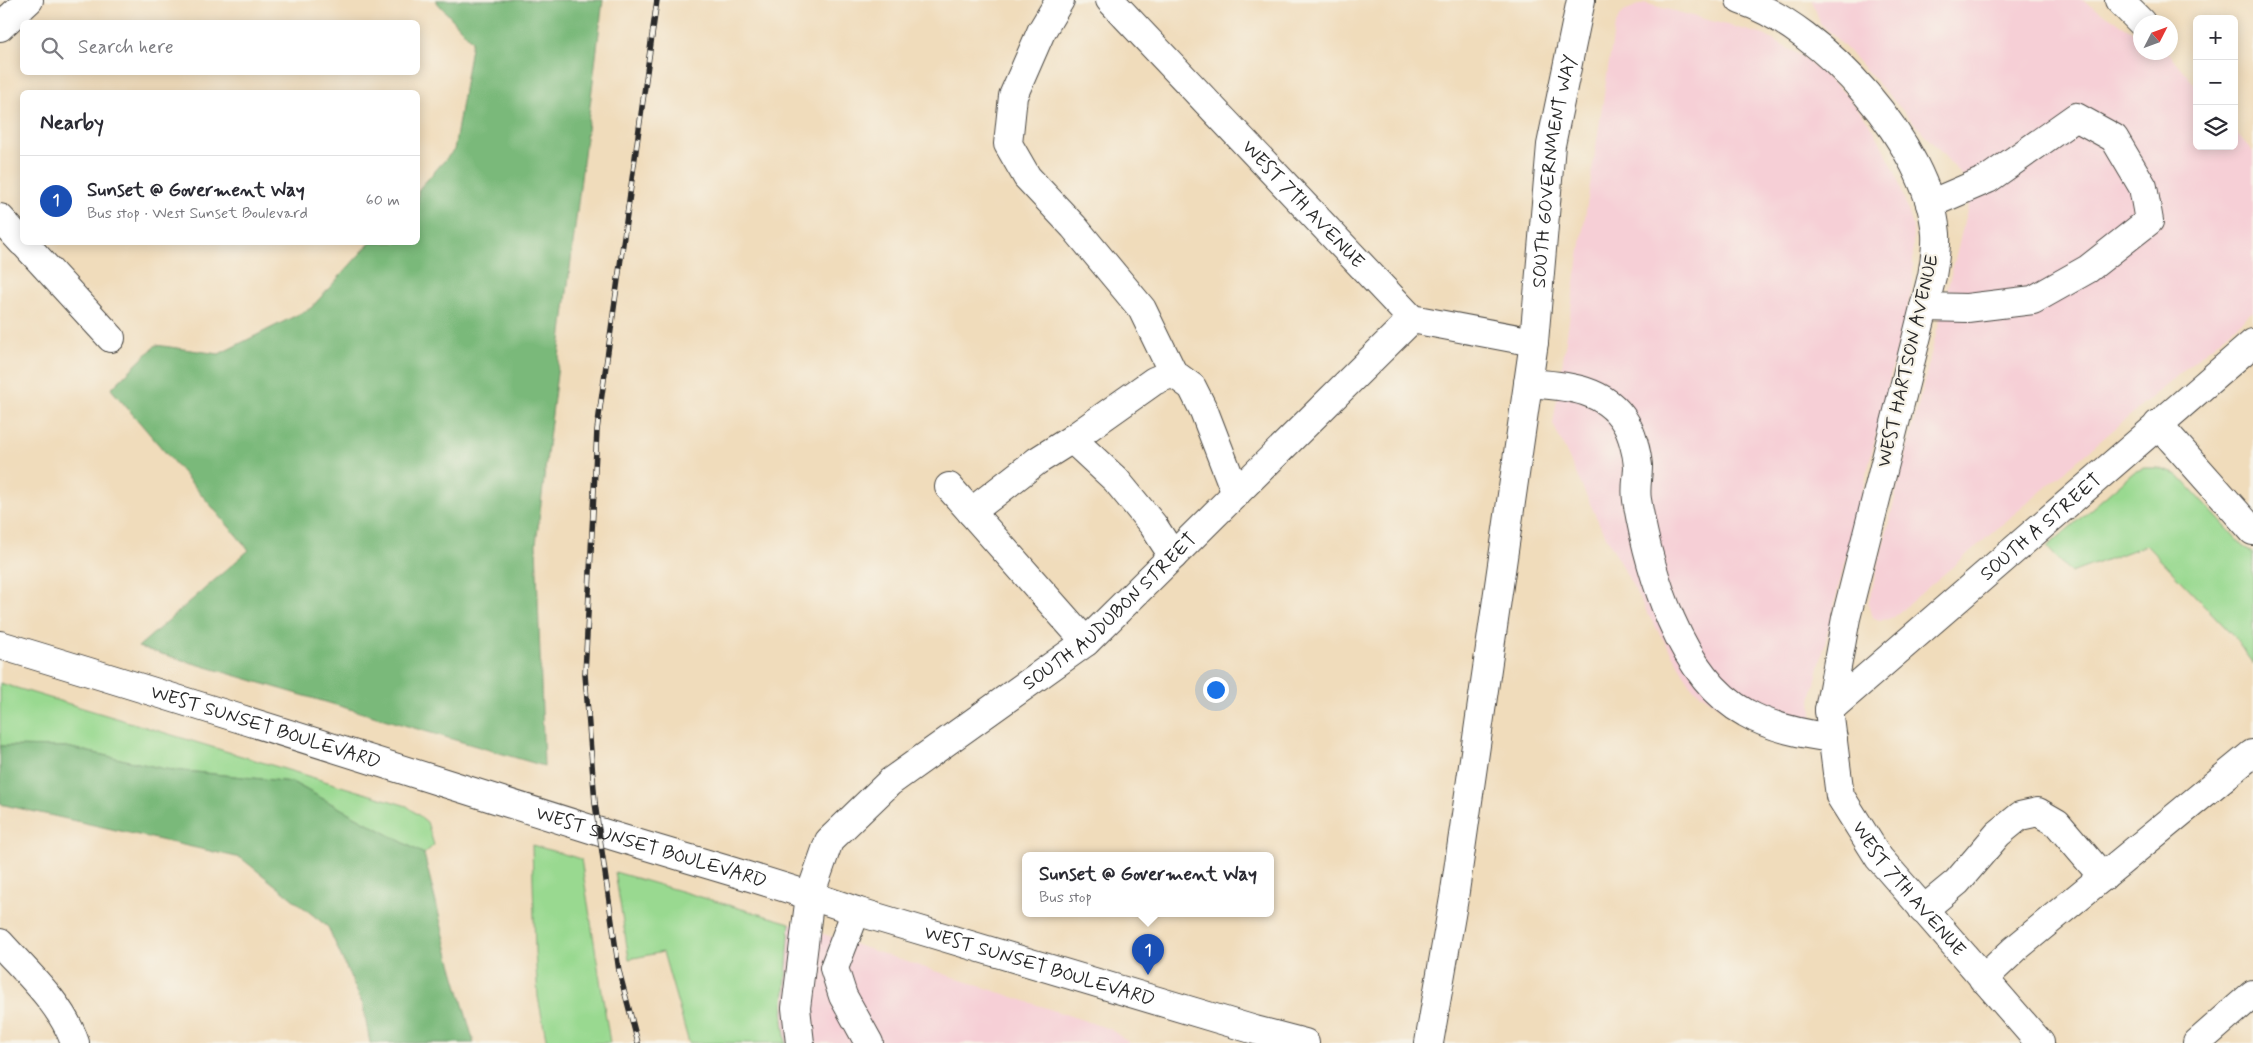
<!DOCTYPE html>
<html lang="en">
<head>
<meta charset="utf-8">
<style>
	body { margin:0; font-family:Mynerve,sans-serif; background:#f2f2f3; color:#2b2b33 }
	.controls { position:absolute; right:15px; top:15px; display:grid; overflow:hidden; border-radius:8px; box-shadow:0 2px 12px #0003 }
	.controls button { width:45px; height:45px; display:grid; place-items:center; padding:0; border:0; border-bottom:1px solid #e1e1e2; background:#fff; color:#2b2b33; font:25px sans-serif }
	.compass { position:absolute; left:2133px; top:15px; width:45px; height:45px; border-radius:50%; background:#fff; box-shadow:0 2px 12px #0003; rotate:48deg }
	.you { position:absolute; left:1215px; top:689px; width:18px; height:18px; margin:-12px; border:4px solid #fff; border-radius:50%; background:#1a73e8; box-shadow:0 0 0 8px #1a73e833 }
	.badge { display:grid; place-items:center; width:32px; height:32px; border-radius:50%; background:#111827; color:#fff; font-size:16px; font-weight:700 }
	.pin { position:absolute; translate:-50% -41px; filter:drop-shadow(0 1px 2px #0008) }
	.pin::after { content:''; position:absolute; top:26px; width:18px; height:15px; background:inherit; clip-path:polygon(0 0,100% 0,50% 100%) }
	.popup { position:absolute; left:1022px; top:852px; width:252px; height:65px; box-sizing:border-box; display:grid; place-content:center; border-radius:8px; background:#fff; filter:drop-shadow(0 1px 4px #0005); font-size:16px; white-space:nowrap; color:#7c7c81 }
	.popup b { font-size:19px; color:#2b2b33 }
	.popup::after { content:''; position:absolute; left:50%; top:100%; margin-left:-10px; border:10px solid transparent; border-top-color:#fff }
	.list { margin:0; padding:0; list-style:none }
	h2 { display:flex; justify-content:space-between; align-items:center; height:65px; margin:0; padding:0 20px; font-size:21px }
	h2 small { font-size:16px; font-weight:400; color:#7c7c81 }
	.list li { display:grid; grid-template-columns:32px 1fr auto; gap:15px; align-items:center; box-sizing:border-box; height:90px; padding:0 20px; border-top:1px solid #e1e1e2 }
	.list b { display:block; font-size:19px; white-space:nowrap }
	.list p { margin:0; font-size:16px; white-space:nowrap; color:#7c7c81 }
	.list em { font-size:16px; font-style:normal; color:#7c7c81 }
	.icon { flex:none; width:28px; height:28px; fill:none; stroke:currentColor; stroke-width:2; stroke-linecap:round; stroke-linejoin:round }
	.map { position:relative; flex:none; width:2253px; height:1043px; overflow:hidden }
	.search { position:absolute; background:#fff; box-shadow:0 2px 12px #0003; left:20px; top:20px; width:400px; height:55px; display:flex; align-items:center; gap:12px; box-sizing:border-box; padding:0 18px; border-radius:8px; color:#7c7c81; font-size:19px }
	.panel { position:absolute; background:#fff; box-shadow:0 2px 12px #0003; left:20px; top:90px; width:400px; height:155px; border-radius:8px }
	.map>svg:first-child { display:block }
	.built { fill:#f6cfd6 }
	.green { fill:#99d990; stroke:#62825e }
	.forest { fill:#7ab97a; stroke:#527252 }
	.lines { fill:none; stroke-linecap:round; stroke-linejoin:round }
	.minor-casing { stroke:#494641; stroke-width:30 }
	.major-casing { stroke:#494641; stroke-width:30 }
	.minor { stroke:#fff; stroke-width:28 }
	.major { stroke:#fff; stroke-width:28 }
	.rail-casing { stroke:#2b2b2b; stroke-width:5.5 }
	.rail { stroke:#f7f3e8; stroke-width:4; stroke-dasharray:11; stroke-linecap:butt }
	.labels { text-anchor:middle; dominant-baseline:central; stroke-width:4.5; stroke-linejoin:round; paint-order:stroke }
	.street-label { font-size:19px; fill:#2b2b2b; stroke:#f7f3e8 }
</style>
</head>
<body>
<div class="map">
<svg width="2253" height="1043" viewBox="0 0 2253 1043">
	<rect width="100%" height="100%" fill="#f7f3e8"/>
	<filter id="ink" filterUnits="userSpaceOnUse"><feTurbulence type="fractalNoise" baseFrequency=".02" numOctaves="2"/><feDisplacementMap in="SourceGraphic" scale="10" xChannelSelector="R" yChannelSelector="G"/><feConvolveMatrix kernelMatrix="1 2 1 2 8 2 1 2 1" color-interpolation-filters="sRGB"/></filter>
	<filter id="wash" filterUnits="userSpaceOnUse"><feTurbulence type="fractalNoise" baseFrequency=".0096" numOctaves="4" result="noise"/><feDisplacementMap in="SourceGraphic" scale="20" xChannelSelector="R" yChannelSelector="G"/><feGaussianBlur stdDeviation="1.12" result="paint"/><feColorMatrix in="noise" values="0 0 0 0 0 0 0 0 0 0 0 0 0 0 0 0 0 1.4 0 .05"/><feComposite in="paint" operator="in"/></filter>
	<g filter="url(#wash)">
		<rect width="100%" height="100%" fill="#f0dcbb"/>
		<path class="built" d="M1812,0H2082L2140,36V52L2168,53L2197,87V146H2234V130L2253,152V311L1891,619L1879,620L1872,617L1868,605L1970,199L1968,182L1843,45L1820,23Z
			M1644,3L1764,35L1803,57L1848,96L1873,128L1895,171L1913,226V285L1811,700L1814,741L1747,726L1693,688L1649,616L1600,525L1553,424L1614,30L1619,17L1626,10Z
			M790,923L1110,1029L1130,1043H786L783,1020Z"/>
		<path class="green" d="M2144,468H2158L2178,475L2247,550L2253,553V664L2231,633L2146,545L2071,573L2047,547L2134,472Z
			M0,683L407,806L427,822L434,845L424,854L292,782L165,769L67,747L0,746Z
			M532,845L581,859L610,1043H547L538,997L535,952Z
			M615,872L790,923L783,1020L786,1043H689L663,952L629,959Z"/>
		<path class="forest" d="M435,0H603L536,544L544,766L138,647L249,550L111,389L156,345L219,354L311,308L370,243L418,242V190L454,150L472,41Z
			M0,746L67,747L165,769L292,782L424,854L449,956L474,1043H370L363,1005L328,927L241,858L0,804Z"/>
	</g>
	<g filter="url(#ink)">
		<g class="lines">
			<defs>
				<g id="minor">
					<path d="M1060,0L1041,32L1013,96L1008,144L1027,177L1074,227L1142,309L1173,373"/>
					<path id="s1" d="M1110,0L1412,319L1534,342"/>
					<path id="s2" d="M1740,0C1823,27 1929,146 1936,234C1937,248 1934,263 1932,276L1846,618L1829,710L1840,796L1879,858L2040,1043"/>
					<path d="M2119,0L2141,22"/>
					<path d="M0,27L29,0"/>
					<path d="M0,218L22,242"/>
					<path d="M23,242L111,338"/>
					<path d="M1924,307L1967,308L2033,300L2088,269L2149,221L2143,187L2114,138L2076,117L1988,179L1930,204"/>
					<path d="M1528,383C1564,386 1604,387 1625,422C1632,433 1637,453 1638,466C1638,477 1635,488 1637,500C1649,570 1679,677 1746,713C1772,728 1803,734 1833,738"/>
					<path d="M2158,424L2253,531"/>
					<path d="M1072,439L1116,480L1153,525L1173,556"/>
					<path d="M949,487L1086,642"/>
					<path d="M971,512L1037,461L1072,439L1154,381L1173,373L1192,387L1204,411L1236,494"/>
					<path id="s3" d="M1829,710L2253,343"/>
					<path d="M1923,910L1957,882L1998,834L2020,816L2038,812L2057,823L2103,877"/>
					<path d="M856,911L834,968L843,996L869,1043"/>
					<path d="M0,943C27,973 62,1004 75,1043"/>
					<path d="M1983,979L2015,949L2252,754"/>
					<path id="s4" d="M800,1043L796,1008L810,895L829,841L890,782L1086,642L1412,319"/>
					<path d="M2197,1043L2253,994"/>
				</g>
				<g id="major">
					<path id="s5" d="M0,645C194,703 387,765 581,826C672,855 765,879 856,911L1255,1030L1305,1043"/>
					<path id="s6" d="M1429,1043L1454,898L1534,342L1551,145L1581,0"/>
				</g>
			</defs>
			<use href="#minor" class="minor-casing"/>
			<use href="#major" class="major-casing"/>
			<use href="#minor" class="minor"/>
			<use href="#major" class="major"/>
			<defs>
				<path id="rail" d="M638,1043L619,971L595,803L585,674L597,430L657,0"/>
			</defs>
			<use href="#rail" class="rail-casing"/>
			<use href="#rail" class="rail"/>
		</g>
	</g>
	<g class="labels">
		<g class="street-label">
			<text stroke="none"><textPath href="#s6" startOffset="881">SOUTH GOVERNMENT WAY</textPath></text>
			<text stroke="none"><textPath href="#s1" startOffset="281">WEST 7TH AVENUE</textPath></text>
			<text transform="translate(1908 361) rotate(-77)">WEST HARTSON AVENUE</text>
			<text stroke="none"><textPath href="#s3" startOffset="280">SOUTH A STREET</textPath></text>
			<text stroke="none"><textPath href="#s4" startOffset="570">SOUTH AUDUBON STREET</textPath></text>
			<text stroke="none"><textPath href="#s5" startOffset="278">WEST SUNSET BOULEVARD</textPath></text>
			<text stroke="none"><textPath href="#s5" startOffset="682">WEST SUNSET BOULEVARD</textPath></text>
			<text stroke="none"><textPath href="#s2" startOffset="1009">WEST 7TH AVENUE</textPath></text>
			<text stroke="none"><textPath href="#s5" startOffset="1088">WEST SUNSET BOULEVARD</textPath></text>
		</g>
	</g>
</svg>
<div class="controls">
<button>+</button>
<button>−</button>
<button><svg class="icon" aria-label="layers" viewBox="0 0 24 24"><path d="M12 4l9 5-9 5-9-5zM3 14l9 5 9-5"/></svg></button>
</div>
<svg class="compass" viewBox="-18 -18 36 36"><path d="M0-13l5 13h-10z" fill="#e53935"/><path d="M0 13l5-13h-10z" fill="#7c7c81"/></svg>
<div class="you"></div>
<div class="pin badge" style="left:1148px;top:975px;background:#1a4fb4">1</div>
<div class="popup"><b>Sunset @ Goverment Way</b>Bus stop</div>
<div class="search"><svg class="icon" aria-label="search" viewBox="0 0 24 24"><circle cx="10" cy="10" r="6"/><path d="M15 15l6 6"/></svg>Search here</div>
<section class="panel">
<h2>Nearby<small></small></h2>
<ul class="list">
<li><span class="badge" style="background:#1a4fb4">1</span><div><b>Sunset @ Goverment Way</b><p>Bus stop · West Sunset Boulevard</p></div><em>60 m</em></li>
</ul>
</section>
</div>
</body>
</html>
